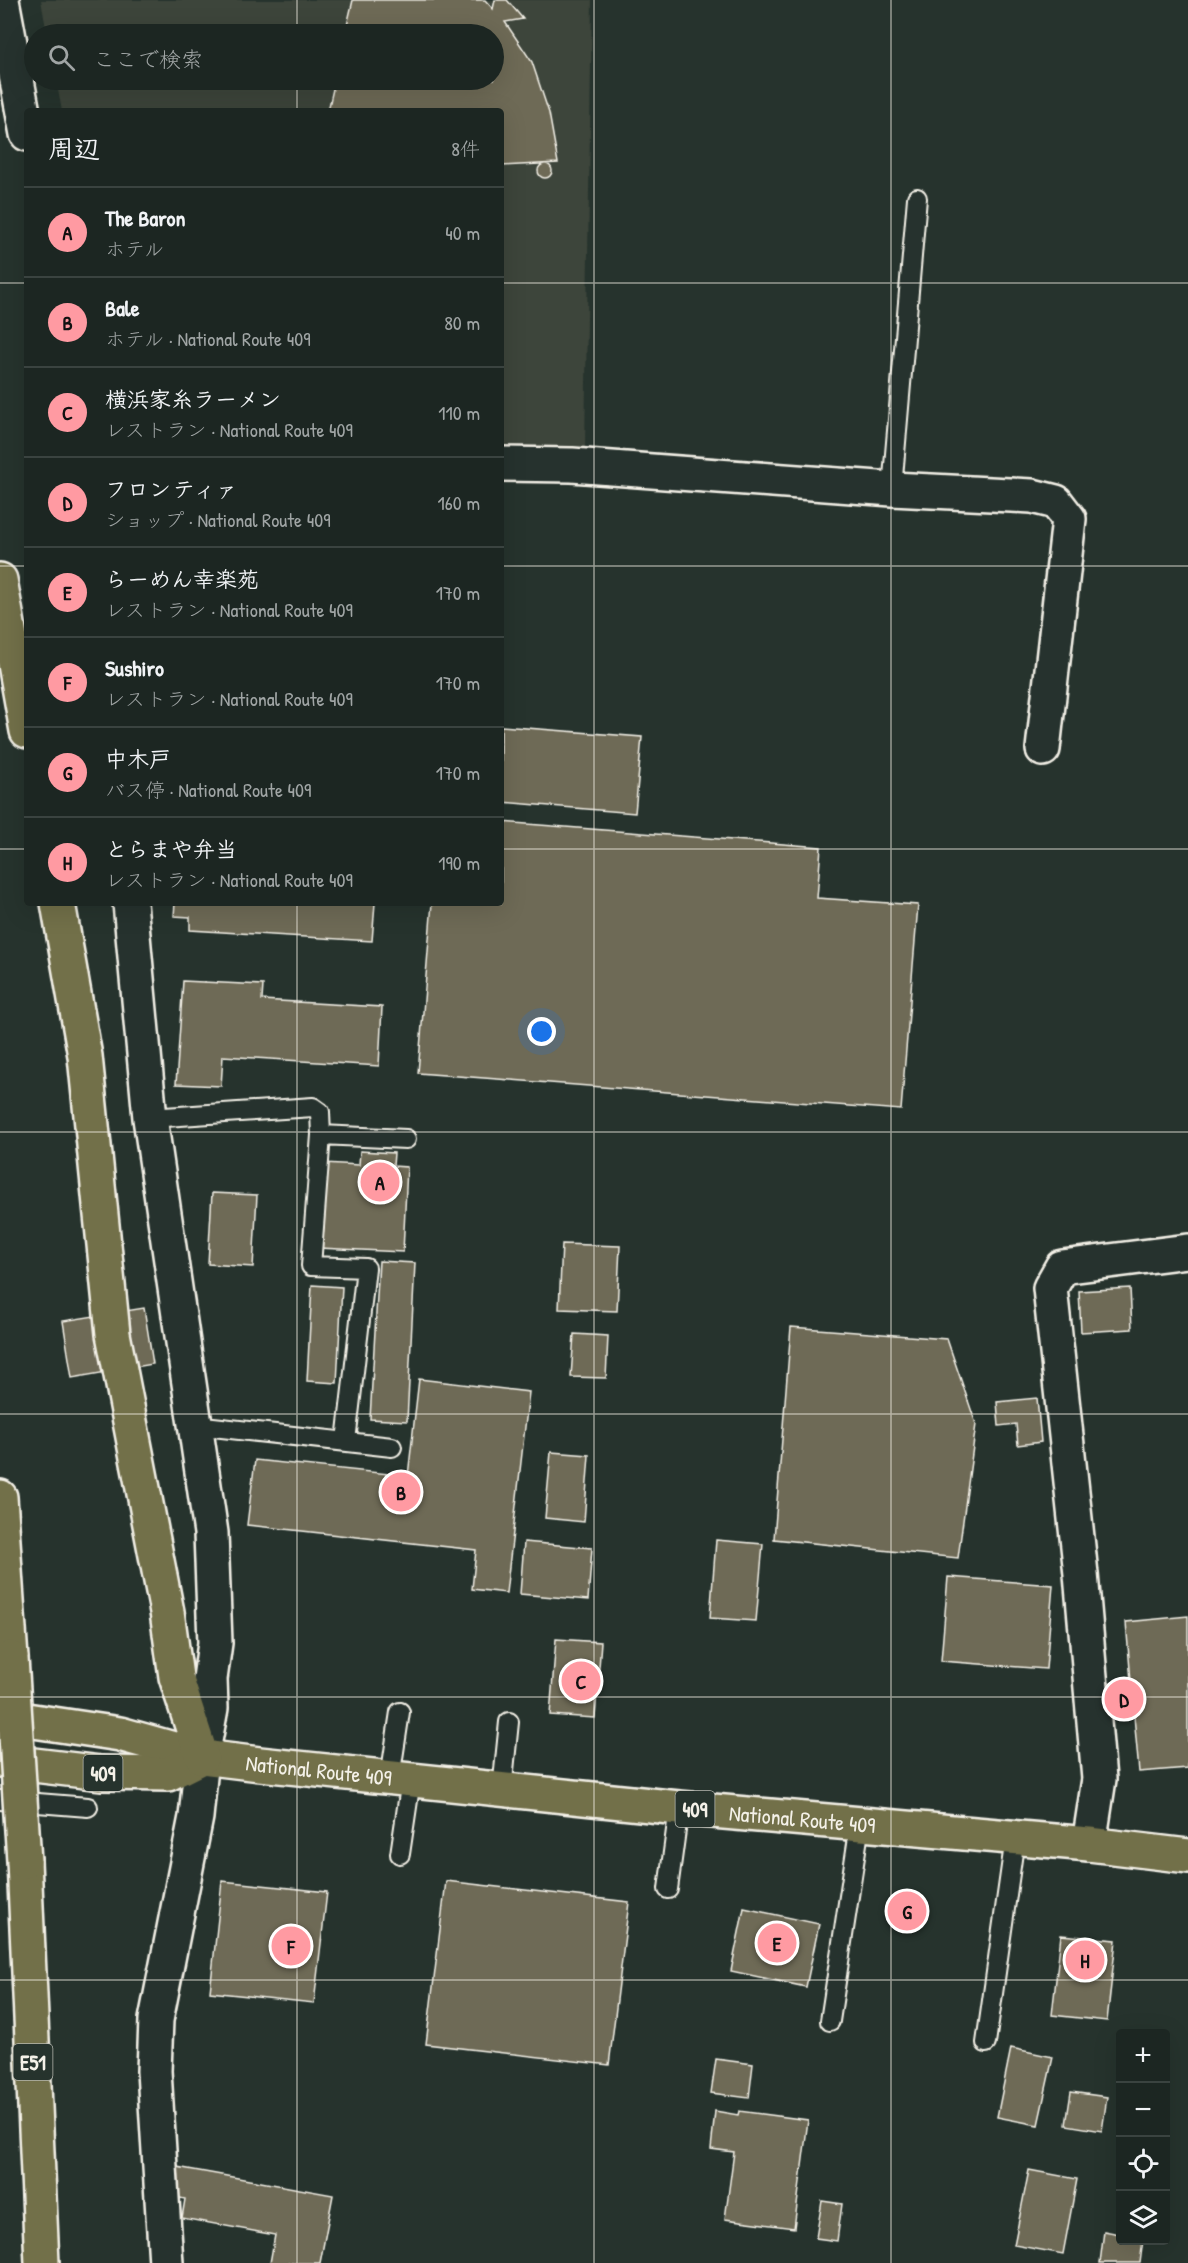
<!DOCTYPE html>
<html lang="ja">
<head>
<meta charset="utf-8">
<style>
	body { margin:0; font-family:"Patrick Hand","Klee One",sans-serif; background:#29322f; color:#f1f3f6 }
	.controls { position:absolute; right:18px; bottom:18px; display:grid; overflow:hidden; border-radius:6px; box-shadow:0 6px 24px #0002 }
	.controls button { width:54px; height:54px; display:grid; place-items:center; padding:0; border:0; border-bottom:2px solid #3a4340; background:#1c2622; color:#f1f3f6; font:30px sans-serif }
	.you { position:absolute; left:542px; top:1032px; width:21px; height:21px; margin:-15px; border:4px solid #fff; border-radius:50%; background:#1a73e8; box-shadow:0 0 0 9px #1a73e833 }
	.badge { display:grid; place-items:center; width:39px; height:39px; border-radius:50%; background:#ff9aa2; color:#111; font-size:20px; font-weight:700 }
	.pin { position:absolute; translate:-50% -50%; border:3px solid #fff; box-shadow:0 2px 6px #0006 }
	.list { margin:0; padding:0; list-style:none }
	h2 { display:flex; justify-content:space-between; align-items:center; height:78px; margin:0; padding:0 24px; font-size:26px }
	h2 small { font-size:20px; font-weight:400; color:#a0a5a5 }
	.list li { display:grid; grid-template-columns:39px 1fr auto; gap:18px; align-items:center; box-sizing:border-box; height:90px; padding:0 24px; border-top:2px solid #3a4340 }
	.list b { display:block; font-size:22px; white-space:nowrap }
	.list p { margin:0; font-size:20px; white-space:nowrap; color:#a0a5a5 }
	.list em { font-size:20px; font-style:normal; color:#a0a5a5 }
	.icon { flex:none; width:33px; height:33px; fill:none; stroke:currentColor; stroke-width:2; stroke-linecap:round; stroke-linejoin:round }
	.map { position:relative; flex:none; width:1188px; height:2263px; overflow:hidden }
	.search { position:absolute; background:#1c2622; box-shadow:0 6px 24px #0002; left:24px; top:24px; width:480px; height:66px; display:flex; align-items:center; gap:15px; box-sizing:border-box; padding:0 21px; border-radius:33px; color:#a0a5a5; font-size:22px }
	.panel { position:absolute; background:#1c2622; box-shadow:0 6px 24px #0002; left:24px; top:108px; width:480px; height:798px; border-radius:6px }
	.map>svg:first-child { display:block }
	.built { fill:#3c443a }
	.building { fill:#6e6a57; stroke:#f4f1e8; stroke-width:1.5 }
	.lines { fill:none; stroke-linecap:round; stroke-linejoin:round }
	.service-casing { stroke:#f4f1e8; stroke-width:22 }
	.minor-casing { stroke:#f4f1e8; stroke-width:38 }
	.trunk-casing { stroke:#f4f1e8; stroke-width:38 }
	.motorway-casing { stroke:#f4f1e8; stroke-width:38 }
	.service { stroke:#26332d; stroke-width:18 }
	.minor { stroke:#26332d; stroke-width:33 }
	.trunk { stroke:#726f4a; stroke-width:33 }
	.motorway { stroke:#726f4a; stroke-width:33 }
	.motorway-bridge-casing { stroke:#f4f1e8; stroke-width:38; stroke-linecap:butt }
	.motorway-bridge { stroke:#726f4a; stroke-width:33 }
	.grid { fill:none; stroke:#f4f1e8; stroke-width:1.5; stroke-opacity:0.55 }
	.labels { text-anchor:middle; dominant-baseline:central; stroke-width:4.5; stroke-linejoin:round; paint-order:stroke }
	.shield { fill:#26332d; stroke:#b6b8b0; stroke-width:1.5 }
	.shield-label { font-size:21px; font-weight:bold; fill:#f4f1e8 }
	.street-label { font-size:22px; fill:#f4f1e8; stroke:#26332d }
</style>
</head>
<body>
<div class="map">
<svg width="1188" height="2263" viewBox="0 0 1188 2263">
	<rect width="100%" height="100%" fill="#26332d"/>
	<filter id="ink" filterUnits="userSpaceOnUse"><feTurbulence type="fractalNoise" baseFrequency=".0167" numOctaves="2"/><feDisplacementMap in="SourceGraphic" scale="12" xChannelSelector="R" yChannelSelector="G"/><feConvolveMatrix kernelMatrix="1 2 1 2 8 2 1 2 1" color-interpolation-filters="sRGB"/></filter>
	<g filter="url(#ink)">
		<path class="built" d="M41,0H592L585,448L501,447V111H62L56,80H494V34H47Z"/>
		<path class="building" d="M353,0H485L493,9L495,0H507L523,19L505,22L532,62L549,113L558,163L501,166V111H328L335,80H494V34H345Z
			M538 171a7 7 0 1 1 14 0a7 7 0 1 1-14 0Z
			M501,726L642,737L635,813L501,802Z
			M501,822L821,847L817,898L918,905L901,1110L418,1073L432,903H501Z
			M175,903H375L372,941L190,930V917L174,916Z
			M183,981L263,985L262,1000L382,1007L379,1066L223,1056L221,1086L176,1084Z
			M360,1151L394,1153L393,1166L407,1167L403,1252L319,1248L324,1163L359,1165Z
			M212,1193L257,1195L253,1267L208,1264Z
			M562,1244L620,1246L617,1311L559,1309Z
			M379,1261L415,1263L407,1421L370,1419Z
			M312,1285L342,1287L337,1383L307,1381Z
			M1130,1288L1132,1329L1081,1332L1079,1291Z
			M144,1308L153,1364L72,1378L63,1321Z
			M791,1327L947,1339L976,1424L958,1558L774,1539Z
			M574,1334L608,1336L606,1378L571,1377Z
			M419,1379L529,1392L506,1593L472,1589L476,1550L247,1525L255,1460L408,1476Z
			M1037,1398L1041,1442L1018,1445L1016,1424L999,1426L997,1402Z
			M551,1452L589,1455L584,1522L545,1518Z
			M716,1540L763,1544L756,1621L710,1618Z
			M524,1542L592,1548L588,1600L520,1594Z
			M948,1577L1053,1585L1046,1669L941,1661Z
			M1188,1616V1768L1139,1772L1134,1716L1112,1719L1109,1683L1131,1681L1126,1622Z
			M556,1639L601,1642L595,1718L550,1715Z
			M222,1881L327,1892L314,2003L210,1992Z
			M446,1881L629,1902L609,2065L426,2044Z
			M744,1908L819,1924L806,1987L731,1971Z
			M1061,1935L1116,1940L1107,2021L1052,2015Z
			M1011,2048L1053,2057L1038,2125L997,2117Z
			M716,2059L753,2064L749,2098L711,2093Z
			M1071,2092L1107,2097L1102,2131L1066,2125Z
			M715,2111L738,2115L739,2111L808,2120L794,2228L725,2219L734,2152L711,2149Z
			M177,2167L333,2195L320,2263H270L275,2235L182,2218L185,2199L171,2196Z
			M1029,2170L1077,2179L1063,2254L1014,2245Z
			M822,2201L842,2204L837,2241L816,2238Z
			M1104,2231L1120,2234V2240H1143L1140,2263H1100Z"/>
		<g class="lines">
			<defs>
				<path id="service" d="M892,489L917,198
					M150,1118L313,1107L320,1112L321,1135L311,1266L366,1268L346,1441
					M321,1135L406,1139
					M195,1425L392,1447
					M390,1778L400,1712
					M502,1790L509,1722
					M0,1800L88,1807
					M400,1854L411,1780
					M668,1889L679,1808
					M830,2021L860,1824
					M986,2043L1015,1838"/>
				<path id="minor" d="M2,0L27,134
					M501,464L572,465L892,489L1032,496L1056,502L1069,519L1043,749
					M130,903L150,1118L211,1533L215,1643L210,1679L211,1708L202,1757L196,1817L156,2020L154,2071L166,2263
					M1089,1844L1099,1779L1081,1574L1050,1288L1062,1267L1188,1251"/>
				<g id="trunk">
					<path id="s1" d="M0,1716L120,1734L202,1757L260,1764L679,1808L1089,1844L1188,1856"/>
					<path d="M0,1761L101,1773L168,1774L202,1757"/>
				</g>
				<path id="motorway" d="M0,580L27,731
					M58,903L85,1056L113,1334L167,1612L176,1677L202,1757
					M0,1497L11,1658
					M24,1861L42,2263"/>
			</defs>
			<use href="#service" class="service-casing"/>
			<use href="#minor" class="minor-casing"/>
			<use href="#trunk" class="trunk-casing"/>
			<use href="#motorway" class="motorway-casing"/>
			<use href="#service" class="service"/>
			<use href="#minor" class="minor"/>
			<use href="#trunk" class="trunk"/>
			<use href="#motorway" class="motorway"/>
			<defs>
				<path id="motorway-bridge" d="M11,1658L24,1861"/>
			</defs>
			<use href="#motorway-bridge" class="motorway-bridge-casing"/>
			<use href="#motorway-bridge" class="motorway-bridge"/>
		</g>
	</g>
	<path class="grid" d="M297,0V34M594,0V2263M891,0V2263M297,80V111M0,283H27M501,283H1188M0,566H27M501,566H1188M0,849H27M501,849H1188M297,903V2263M0,1132H1188M0,1414H1188M0,1697H1188M0,1980H1188"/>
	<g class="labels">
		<g class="shield">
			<rect x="83.5" y="1755" width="39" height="36" rx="4.5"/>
			<rect x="675.5" y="1791" width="39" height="36" rx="4.5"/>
			<rect x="13.5" y="2044" width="39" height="36" rx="4.5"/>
		</g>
		<g class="shield-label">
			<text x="103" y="1773">409</text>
			<text x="695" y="1809">409</text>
			<text x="33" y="2062">E51</text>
		</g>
		<g class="street-label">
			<text stroke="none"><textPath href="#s1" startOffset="324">National Route 409</textPath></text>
			<text stroke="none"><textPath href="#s1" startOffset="810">National Route 409</textPath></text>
		</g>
	</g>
</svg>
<div class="controls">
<button>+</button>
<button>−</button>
<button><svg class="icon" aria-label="locate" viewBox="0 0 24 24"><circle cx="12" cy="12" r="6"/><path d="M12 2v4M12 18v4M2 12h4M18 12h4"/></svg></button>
<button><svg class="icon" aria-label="layers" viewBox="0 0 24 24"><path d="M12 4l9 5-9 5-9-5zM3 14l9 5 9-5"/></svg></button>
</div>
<div class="you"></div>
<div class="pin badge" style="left:380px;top:1182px">A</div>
<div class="pin badge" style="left:401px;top:1492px">B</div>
<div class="pin badge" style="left:581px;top:1681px">C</div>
<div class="pin badge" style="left:1124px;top:1699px">D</div>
<div class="pin badge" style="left:777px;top:1943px">E</div>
<div class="pin badge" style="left:291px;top:1946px">F</div>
<div class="pin badge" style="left:907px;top:1911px">G</div>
<div class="pin badge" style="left:1085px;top:1960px">H</div>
<div class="search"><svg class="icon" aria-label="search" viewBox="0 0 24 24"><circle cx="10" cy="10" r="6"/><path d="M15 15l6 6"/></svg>ここで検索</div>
<section class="panel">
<h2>周辺<small>8件</small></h2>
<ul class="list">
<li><span class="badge">A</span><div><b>The Baron</b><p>ホテル</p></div><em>40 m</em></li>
<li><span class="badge">B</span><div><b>Bale</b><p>ホテル · National Route 409</p></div><em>80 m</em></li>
<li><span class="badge">C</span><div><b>横浜家糸ラーメン</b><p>レストラン · National Route 409</p></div><em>110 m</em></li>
<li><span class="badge">D</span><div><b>フロンティァ</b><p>ショップ · National Route 409</p></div><em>160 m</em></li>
<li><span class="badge">E</span><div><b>らーめん幸楽苑</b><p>レストラン · National Route 409</p></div><em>170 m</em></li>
<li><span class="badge">F</span><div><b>Sushiro</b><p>レストラン · National Route 409</p></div><em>170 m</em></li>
<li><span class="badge">G</span><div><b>中木戸</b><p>バス停 · National Route 409</p></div><em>170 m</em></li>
<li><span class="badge">H</span><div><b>とらまや弁当</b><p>レストラン · National Route 409</p></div><em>190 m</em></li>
</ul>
</section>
</div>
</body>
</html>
